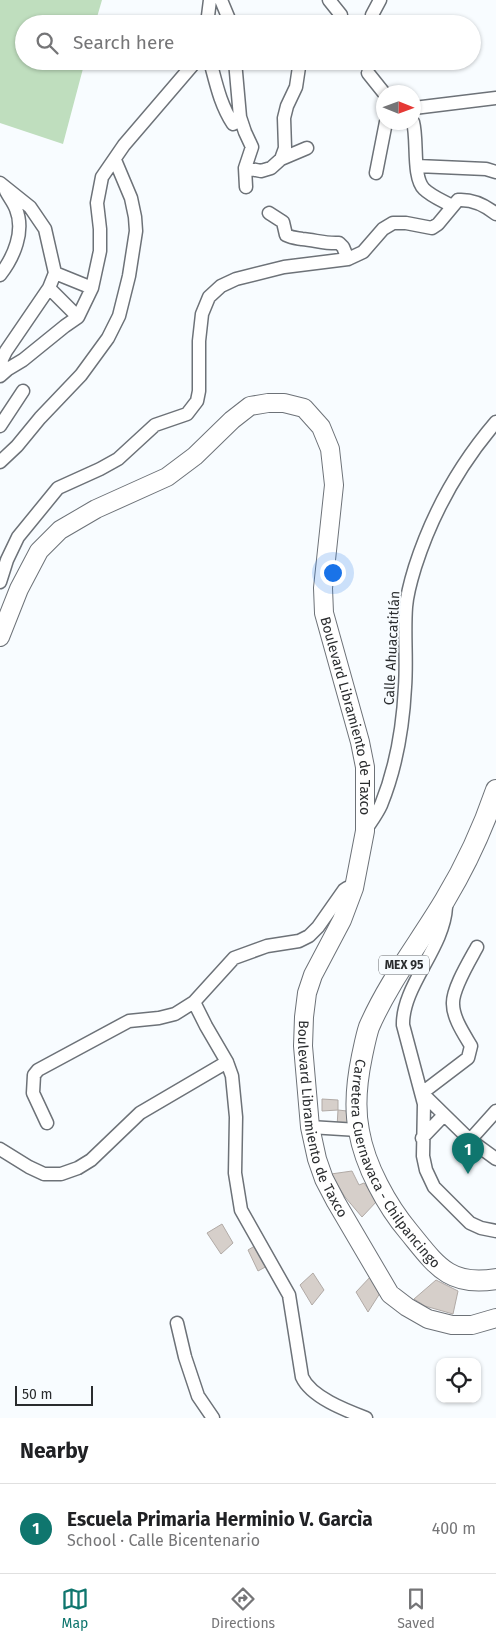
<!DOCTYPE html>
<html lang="en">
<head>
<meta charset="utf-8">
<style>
	body { margin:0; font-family:"Fira Sans",sans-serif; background:#f6f6f6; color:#202124 }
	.controls { position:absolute; right:15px; bottom:15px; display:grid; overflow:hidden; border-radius:10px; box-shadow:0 1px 4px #0004 }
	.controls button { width:45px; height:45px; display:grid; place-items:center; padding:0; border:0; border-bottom:1px solid #e0e0e0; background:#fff; color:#202124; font:25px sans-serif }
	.compass { position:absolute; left:376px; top:85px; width:45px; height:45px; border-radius:50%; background:#fff; box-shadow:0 1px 4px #0004; rotate:91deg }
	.scale { position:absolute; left:15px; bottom:12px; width:78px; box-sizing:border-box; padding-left:5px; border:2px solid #2a2c2e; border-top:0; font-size:14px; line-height:18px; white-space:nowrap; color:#2a2c2e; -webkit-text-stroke:4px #f8fcff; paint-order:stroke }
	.you { position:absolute; left:332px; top:572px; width:18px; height:18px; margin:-12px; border:4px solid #fff; border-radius:50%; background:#1a73e8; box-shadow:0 0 0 8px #1a73e833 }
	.badge { display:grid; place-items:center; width:32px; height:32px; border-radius:50%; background:#0f766e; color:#fff; font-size:16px; font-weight:700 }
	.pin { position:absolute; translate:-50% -41px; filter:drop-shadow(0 1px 2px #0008) }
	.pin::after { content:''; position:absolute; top:26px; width:18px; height:15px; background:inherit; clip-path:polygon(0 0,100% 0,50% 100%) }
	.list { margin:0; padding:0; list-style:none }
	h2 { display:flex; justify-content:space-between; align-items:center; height:65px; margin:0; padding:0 20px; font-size:21px }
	h2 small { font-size:16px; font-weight:400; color:#757577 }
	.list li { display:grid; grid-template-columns:32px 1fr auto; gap:15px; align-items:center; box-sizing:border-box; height:90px; padding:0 20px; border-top:1px solid #e0e0e0 }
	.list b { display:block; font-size:19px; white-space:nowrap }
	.list p { margin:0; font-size:16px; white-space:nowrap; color:#757577 }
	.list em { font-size:16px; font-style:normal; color:#757577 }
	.icon { flex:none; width:28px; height:28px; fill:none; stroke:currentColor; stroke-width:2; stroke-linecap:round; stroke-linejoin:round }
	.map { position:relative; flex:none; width:496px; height:1418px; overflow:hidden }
	.search { position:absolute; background:#fff; box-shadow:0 1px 4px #0004; left:15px; right:15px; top:15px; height:55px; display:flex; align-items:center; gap:12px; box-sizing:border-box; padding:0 18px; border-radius:28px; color:#757577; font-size:19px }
	.sheet { height:155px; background:#fff }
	nav { display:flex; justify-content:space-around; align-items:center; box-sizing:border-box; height:70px; border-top:1px solid #e0e0e0; background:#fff; font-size:14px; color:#757577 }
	nav a { display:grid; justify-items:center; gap:2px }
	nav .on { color:#0f766e }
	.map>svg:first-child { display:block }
	.green { fill:#bfdebe }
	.building { fill:#d6cfca; stroke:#b1aaa6 }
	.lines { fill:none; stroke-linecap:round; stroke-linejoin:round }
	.street-casing { stroke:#6d7278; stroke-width:15 }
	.secondary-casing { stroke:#6d7278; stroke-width:20 }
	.primary-casing { stroke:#6d7278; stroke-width:22 }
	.street { stroke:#fff; stroke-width:12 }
	.secondary { stroke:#fff; stroke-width:18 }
	.primary { stroke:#fff; stroke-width:20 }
	.labels { text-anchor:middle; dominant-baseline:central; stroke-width:4; stroke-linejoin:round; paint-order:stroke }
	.shield { fill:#f8fcff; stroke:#686a6d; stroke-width:1 }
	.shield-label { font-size:12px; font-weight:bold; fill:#2a2c2e }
	.street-label { font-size:14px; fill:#2a2c2e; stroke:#f8fcff }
</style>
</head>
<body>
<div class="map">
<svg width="496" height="1418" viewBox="0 0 496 1418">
	<rect width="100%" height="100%" fill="#f8fcff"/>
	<path class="green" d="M0,0H102L95,24H24V61H85L63,144L0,123Z"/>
	<path class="building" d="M322,1099L338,1100V1110L322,1111Z
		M338,1110L347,1111L348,1128L337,1127Z
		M352,1171L359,1185L364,1183L377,1201L362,1217L345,1197L331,1174Z
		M222,1224L233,1243L221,1254L207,1233Z
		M258,1244L269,1265L258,1271L248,1250Z
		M313,1273L324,1290L312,1305L300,1285Z
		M372,1275L382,1290L368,1312L356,1292Z
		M436,1280L458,1291L453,1314L425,1306L414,1299Z"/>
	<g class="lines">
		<defs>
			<path id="street" d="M221,0L231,24
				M329,0L341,15
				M207,24L210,0
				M372,24V15L380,0
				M210,61C216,83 220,104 233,124L235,123L240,117
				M235,61L240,117L245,132L252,147L245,168L246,187
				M368,73L384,93
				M414,108L496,98
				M413,122C418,140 412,177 424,189C431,196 443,201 452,206
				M281,159L285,148L284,118L287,106L296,87L299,67
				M417,166L486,169L496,172
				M245,168L261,171L271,168L281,159L307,148
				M376,173L386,122
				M0,183L30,207L45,229L55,273L49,288L6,351L2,359L1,374
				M269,213L283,222L286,235C292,238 296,238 302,239C315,240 326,244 339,243L343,247L348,259
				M55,273L92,288
				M0,275C14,257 25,231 16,209C14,203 9,197 6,191
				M49,288L78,317
				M0,376L8,369L23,360L65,326L78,317L92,288L100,251V229L97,203L102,177L124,145L196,61
				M0,426L23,391
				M0,462L17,446L40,418L81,375L108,338L119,316L129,276L136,231L135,217L131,198L115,160
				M0,582L7,560L18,537L58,488L100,469L118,459L155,425L187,414L197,401L199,391V341L202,314L209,297L221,286L236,279L284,267L348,259L363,252L383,229L393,223H406L432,228L438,224L458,200C473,199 485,205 496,214
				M365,831C370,823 377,814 381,805C396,768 403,727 405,687C407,660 404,634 406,607C407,594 411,580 415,567C432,514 460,464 496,422
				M446,907C444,948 402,986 403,1025L424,1104L423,1156L426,1170L434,1187L470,1223L481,1228L496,1231
				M194,1002L206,1026L227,1062L232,1076L236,1117L235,1173L241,1210L289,1295L302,1377C311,1397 345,1410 366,1418
				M422,1093L468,1058L471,1046C464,1034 453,1018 453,1004C452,989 470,960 477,947
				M422,1093L470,1140L496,1159
				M47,1123L33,1093L34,1075L38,1070L129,1021L159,1018L175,1014L194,1002L234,958L267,946L299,941L309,936L318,927L344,890L347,888H354
				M310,1127L358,1130
				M422,1138L444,1115
				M470,1140L496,1111
				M0,1149L29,1167L44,1174H61L78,1168L91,1160L140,1113L227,1062
				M177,1323L185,1357L198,1396L213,1418"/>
			<g id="secondary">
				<path id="s1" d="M0,637L19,589L39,551L60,530L96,509L167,477L195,456L232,420L250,406L268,403H284L304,408L321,427L330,449L334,485L323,588L324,613L360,742L365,767V831L354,888L342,920L313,975L307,993L304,1017L303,1046L310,1127L317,1159L324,1179L336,1202L390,1294L407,1307L428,1319L452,1325H472L496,1318"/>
			</g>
			<g id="primary">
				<path id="s2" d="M496,790C483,828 466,865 445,900C420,942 389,981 369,1027C366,1036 364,1047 362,1056C357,1080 354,1107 359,1131C365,1166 387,1206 409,1232C436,1265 449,1287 496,1279"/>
			</g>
		</defs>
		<use href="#street" class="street-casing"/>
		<use href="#secondary" class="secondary-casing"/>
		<use href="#primary" class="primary-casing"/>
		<use href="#street" class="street"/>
		<use href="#secondary" class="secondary"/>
		<use href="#primary" class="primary"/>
	</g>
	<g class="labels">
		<rect class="shield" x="379" y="955.5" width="50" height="19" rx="4"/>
		<g class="shield-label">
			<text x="404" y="965">MEX 95</text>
		</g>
		<g class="street-label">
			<text transform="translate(392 648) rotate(-87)">Calle Ahuacatitlán</text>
			<text stroke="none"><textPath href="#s1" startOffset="728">Boulevard Libramiento de Taxco</textPath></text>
			<text stroke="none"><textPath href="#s1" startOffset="1148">Boulevard Libramiento de Taxco</textPath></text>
			<text stroke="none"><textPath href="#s2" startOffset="418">Carretera Cuernavaca - Chilpancingo</textPath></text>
		</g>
	</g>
</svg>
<div class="controls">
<button><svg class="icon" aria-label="locate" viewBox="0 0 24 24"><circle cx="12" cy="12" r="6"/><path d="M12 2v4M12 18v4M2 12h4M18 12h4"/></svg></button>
</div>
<svg class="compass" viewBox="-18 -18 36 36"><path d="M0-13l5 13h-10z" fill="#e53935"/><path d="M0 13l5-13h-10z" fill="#757577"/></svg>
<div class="scale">50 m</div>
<div class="you"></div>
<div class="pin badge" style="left:468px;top:1174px">1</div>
<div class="search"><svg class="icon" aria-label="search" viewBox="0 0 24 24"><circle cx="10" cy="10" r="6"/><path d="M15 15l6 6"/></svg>Search here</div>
</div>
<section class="sheet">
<h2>Nearby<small></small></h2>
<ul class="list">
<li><span class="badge">1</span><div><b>Escuela Primaria Herminio V. Garcìa</b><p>School · Calle Bicentenario</p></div><em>400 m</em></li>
</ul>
</section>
<nav>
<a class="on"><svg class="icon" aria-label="map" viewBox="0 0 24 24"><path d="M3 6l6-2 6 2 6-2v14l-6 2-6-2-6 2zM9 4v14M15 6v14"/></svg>Map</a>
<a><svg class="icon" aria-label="directions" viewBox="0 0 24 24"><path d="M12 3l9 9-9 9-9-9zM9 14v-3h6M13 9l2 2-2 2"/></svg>Directions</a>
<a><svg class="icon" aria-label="saved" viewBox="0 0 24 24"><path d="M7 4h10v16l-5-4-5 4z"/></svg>Saved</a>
</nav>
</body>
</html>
